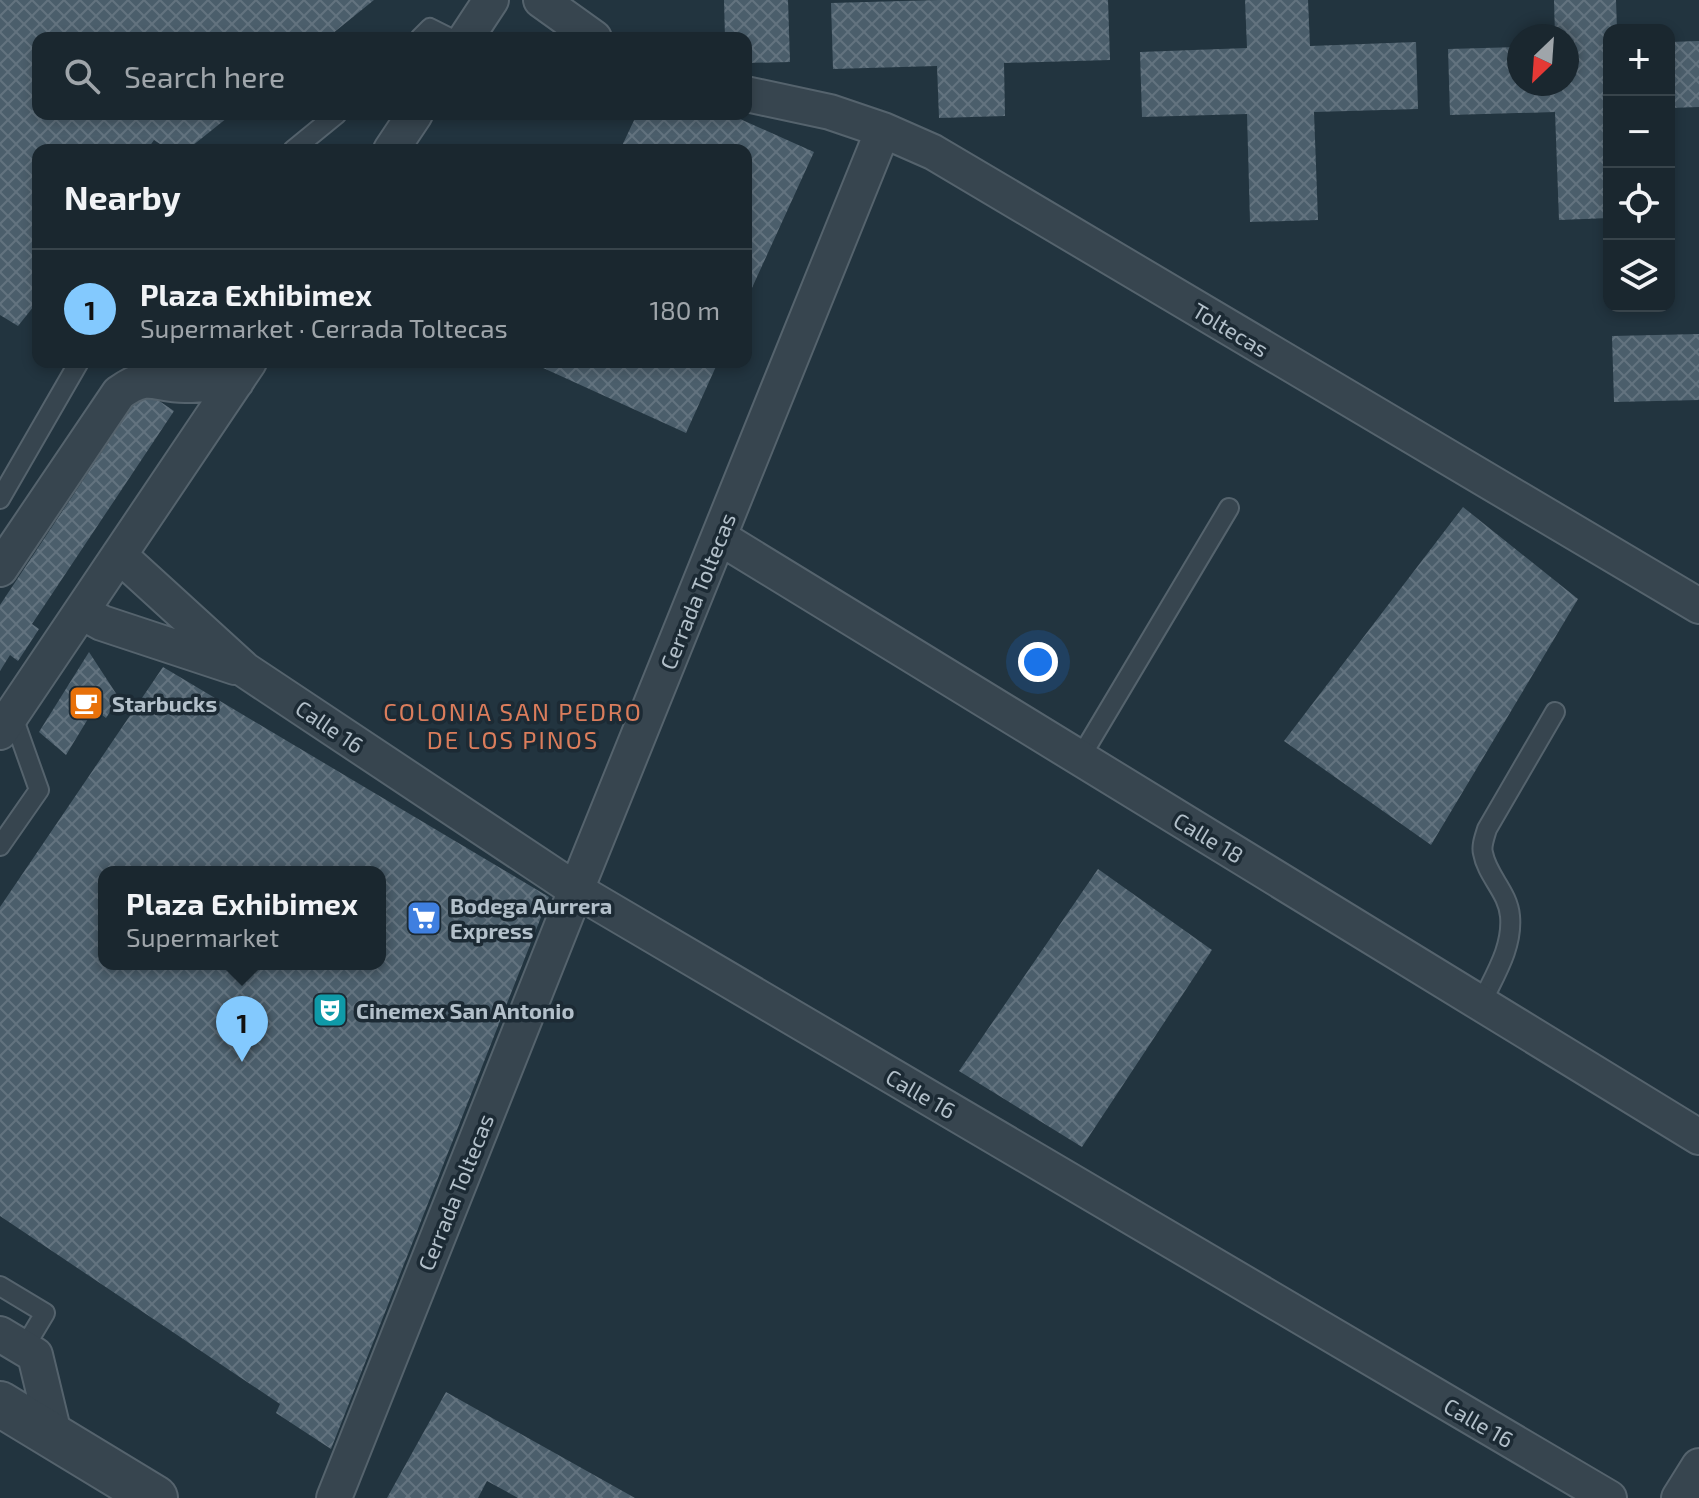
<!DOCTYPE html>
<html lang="en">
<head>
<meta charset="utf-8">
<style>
	body { margin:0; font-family:"Exo 2",sans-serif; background:#232f37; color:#f1f3f6 }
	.controls { position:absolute; right:24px; top:24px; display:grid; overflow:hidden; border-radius:16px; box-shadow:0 4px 12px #0003 }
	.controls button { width:72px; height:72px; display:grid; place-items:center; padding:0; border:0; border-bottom:2px solid #38444b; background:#1a272f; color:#f1f3f6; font:40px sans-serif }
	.compass { position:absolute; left:1507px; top:24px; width:72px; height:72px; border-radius:50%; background:#1a272f; box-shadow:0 4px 12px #0003; rotate:205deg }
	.you { position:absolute; left:1038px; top:662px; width:28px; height:28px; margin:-20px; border:6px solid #fff; border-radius:50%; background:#1a73e8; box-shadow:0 0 0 12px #1a73e833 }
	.badge { display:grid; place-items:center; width:52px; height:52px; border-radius:50%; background:#83c9fe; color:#111; font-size:26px; font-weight:700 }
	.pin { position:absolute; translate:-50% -66px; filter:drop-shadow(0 2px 4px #0008) }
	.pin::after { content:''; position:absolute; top:42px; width:28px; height:24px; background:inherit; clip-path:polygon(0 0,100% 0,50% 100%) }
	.popup { position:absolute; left:98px; top:866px; width:288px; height:104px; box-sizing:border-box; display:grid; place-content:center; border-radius:16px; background:#1a272f; filter:drop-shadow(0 2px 6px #0005); font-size:26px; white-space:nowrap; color:#9fa5aa }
	.popup b { font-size:30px; color:#f1f3f6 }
	.popup::after { content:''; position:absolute; left:50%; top:100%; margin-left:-16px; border:16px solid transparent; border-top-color:#1a272f }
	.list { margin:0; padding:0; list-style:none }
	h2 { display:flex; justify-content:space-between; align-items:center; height:104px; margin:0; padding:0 32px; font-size:34px }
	h2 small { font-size:26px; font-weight:400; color:#9fa5aa }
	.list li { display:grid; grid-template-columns:52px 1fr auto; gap:24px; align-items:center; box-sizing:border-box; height:120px; padding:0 32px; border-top:2px solid #38444b }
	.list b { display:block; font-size:30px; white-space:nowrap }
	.list p { margin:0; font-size:26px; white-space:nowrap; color:#9fa5aa }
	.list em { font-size:26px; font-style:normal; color:#9fa5aa }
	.icon { flex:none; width:44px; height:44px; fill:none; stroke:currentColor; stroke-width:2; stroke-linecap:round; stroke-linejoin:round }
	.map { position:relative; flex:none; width:1699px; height:1498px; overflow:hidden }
	.search { position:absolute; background:#1a272f; box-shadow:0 4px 12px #0003; left:32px; top:32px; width:720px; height:88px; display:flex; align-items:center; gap:20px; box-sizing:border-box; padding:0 28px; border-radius:16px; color:#9fa5aa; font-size:30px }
	.panel { position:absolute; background:#1a272f; box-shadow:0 4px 12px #0003; left:32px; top:144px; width:720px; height:224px; border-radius:16px }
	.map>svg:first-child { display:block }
	.building { fill:url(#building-cross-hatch); fill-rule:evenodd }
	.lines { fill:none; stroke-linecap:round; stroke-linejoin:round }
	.service-casing { stroke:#55636d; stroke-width:22 }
	.minor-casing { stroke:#55636d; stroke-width:38 }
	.tertiary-casing { stroke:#55636d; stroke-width:48 }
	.service { stroke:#37454f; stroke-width:18 }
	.minor { stroke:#37454f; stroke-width:34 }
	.tertiary { stroke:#37454f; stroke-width:44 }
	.labels { text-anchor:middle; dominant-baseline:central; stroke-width:7; stroke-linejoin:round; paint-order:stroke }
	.street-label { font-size:22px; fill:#b3c0ca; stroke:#1c2a34 }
	.poi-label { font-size:22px; font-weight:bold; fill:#b3c0ca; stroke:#1c2a34; text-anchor:start }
	.neighbourhood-label { font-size:24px; letter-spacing:2px; fill:#db7d5c; stroke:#1c2a34 }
</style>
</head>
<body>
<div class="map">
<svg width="1699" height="1498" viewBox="0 0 1699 1498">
	<defs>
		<pattern id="building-cross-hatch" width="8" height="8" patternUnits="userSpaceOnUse" patternTransform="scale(2)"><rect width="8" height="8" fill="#4b5e6b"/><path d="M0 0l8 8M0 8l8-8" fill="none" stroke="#63737f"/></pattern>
	</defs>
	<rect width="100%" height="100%" fill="#22343f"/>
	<path class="building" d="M0,0H374L327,38H38V114H232L187,150H169L154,140L147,150H38V301L18,326L0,315Z
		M724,0H788L790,62L746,63V38H725Z
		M938,0H1108L1110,60L1004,63L1005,116L939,118L937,66L833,69L831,3Z
		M1245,0H1308L1310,46L1416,42L1418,109L1314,112L1318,220L1250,222L1247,114L1142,117L1140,52L1247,48Z
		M1554,0H1616L1617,30H1609V218L1559,220L1555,112L1450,115L1448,49L1519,47V84H1567V36H1555Z
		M1699,41V107L1669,108V42Z
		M637,114H729L814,152L746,301V150H620Z
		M1699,334V400L1614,402L1612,336Z
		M530,362H718L686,433Z
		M143,390L174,411L32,624L39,629L18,661L10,655L0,671V605Z
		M1463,507L1578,599L1431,845L1284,741Z
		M89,652L119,698L106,718L94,709L66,755L39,732Z
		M163,667L549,897L331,1449L276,1413L280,1404L0,1216V907ZM104,872H380V964H104Z
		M1098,869L1212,950L1082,1147L959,1071Z
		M446,1392L635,1498H518L487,1481L478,1498H387Z"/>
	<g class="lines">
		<defs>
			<path id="service" d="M420,38L430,28L450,38
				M293,150L337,114
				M0,499L79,362
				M1080,758L1229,508
				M0,846L39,790L12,714
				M1481,1004C1494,976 1513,948 1510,916C1508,892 1487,876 1483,853C1481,846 1485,836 1487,829L1555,712
				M0,1286L45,1313L24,1348"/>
			<path id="minor" d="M541,0L594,38
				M466,38L491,0
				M746,94L830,112L883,130L933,152L1699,606
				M391,150L415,114
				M719,537L1699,1137
				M119,555L245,670L576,890L1609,1498
				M0,569L119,393C150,371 153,385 185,385C202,385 219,383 236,382
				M82,612L102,623L235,667
				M0,732L249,362
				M0,1334L35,1355L55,1438
				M334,1498L576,890L883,130
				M1679,1498L1699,1466"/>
			<path id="tertiary" d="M0,1404L155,1498"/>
		</defs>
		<use href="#service" class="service-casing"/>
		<use href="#minor" class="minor-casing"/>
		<use href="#tertiary" class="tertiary-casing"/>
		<use href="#service" class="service"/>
		<use href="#minor" class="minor"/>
		<use href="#tertiary" class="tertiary"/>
	</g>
	<defs>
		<symbol id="cafe-square" viewBox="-11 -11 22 22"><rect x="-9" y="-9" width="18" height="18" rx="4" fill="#e8710a" stroke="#1c2a34"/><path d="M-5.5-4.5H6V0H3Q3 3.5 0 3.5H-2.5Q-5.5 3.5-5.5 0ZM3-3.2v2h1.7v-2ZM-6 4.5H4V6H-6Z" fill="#fff"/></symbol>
		<symbol id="supermarket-square" viewBox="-11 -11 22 22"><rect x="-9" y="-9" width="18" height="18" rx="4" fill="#3f7fe0" stroke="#1c2a34"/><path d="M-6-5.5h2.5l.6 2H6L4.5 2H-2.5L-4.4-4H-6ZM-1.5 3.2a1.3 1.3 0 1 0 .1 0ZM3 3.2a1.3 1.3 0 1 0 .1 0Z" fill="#fff"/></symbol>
		<symbol id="theatre-square" viewBox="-11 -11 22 22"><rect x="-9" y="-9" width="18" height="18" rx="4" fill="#0f9aa8" stroke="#1c2a34"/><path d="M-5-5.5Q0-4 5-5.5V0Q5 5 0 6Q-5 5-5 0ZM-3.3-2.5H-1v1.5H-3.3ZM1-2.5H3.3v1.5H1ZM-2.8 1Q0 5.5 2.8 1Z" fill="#fff"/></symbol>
	</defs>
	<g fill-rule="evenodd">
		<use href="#cafe-square" x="66" y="683" width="40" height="40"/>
		<use href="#supermarket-square" x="404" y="898" width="40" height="40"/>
		<use href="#theatre-square" x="310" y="990" width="40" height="40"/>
	</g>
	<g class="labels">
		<g class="street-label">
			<text transform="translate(1231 329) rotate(31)">Toltecas</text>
			<text transform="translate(697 591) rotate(-68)">Cerrada Toltecas</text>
			<text transform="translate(330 726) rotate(34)">Calle 16</text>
			<text transform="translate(1209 837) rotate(31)">Calle 18</text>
			<text transform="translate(921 1093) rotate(30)">Calle 16</text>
			<text transform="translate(455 1192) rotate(-68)">Cerrada Toltecas</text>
			<text transform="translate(1479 1422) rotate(30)">Calle 16</text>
		</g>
		<g class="poi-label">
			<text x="112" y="703">Starbucks</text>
			<text x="450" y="905">Bodega Aurrera<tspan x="450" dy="25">Express</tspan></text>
			<text x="356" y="1010">Cinemex San Antonio</text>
		</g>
		<g class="neighbourhood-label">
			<text x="513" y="711">COLONIA SAN PEDRO<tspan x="513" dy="28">DE LOS PINOS</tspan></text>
		</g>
	</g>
</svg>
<div class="controls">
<button>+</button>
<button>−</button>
<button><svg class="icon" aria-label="locate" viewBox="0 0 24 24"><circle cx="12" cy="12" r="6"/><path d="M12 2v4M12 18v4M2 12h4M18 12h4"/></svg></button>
<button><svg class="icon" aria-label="layers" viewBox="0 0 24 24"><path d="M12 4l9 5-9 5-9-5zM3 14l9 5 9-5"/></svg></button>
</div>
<svg class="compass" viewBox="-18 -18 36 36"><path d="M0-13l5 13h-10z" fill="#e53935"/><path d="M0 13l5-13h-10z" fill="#9fa5aa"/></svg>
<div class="you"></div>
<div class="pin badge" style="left:242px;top:1062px">1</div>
<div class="popup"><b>Plaza Exhibimex</b>Supermarket</div>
<div class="search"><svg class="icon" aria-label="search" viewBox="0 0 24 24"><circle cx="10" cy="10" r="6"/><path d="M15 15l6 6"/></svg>Search here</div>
<section class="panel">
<h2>Nearby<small></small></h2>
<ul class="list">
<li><span class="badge">1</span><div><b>Plaza Exhibimex</b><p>Supermarket · Cerrada Toltecas</p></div><em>180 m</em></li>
</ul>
</section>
</div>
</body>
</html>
